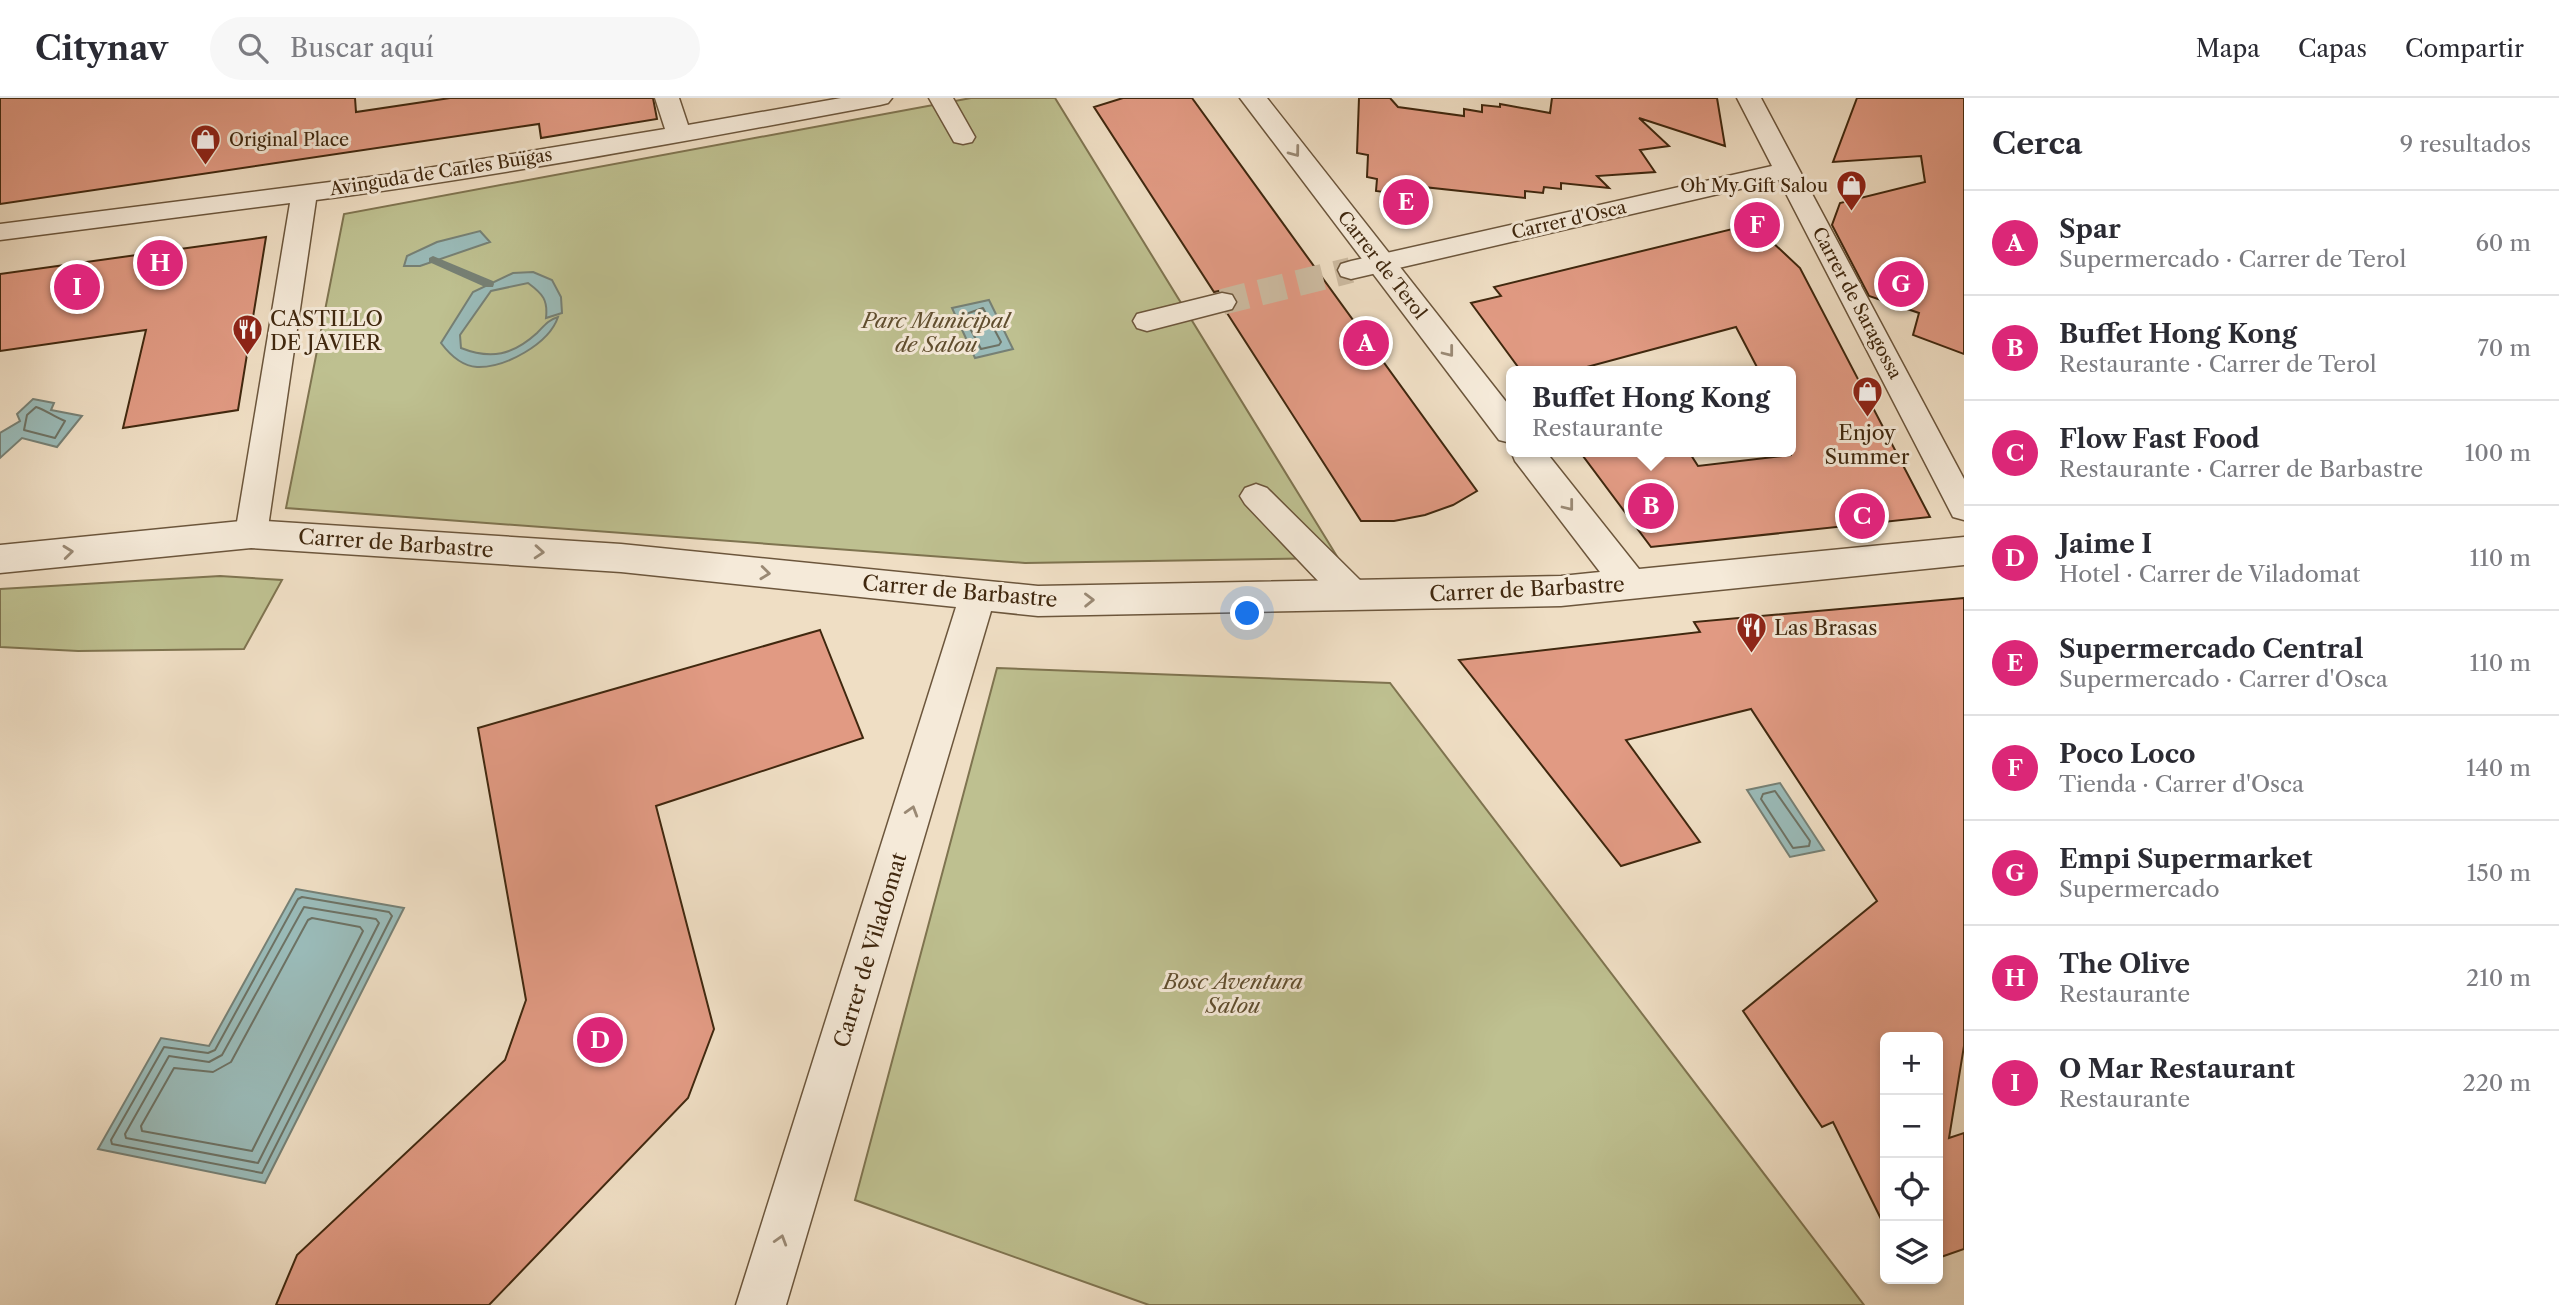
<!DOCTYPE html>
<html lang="es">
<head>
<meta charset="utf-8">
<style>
	body { margin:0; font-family:"Libre Caslon Text",serif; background:#f7f7f7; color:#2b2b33 }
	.controls { position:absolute; right:21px; bottom:21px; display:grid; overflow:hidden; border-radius:10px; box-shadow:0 4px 10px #0003 }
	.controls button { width:63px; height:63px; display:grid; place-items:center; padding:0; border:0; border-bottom:2px solid #e1e1e2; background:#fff; color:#2b2b33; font:35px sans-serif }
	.you { position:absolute; left:1248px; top:516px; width:24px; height:24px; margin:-18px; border:5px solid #fff; border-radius:50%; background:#1a73e8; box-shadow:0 0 0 10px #1a73e833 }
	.badge { display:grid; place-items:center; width:46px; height:46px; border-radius:50%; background:#db2777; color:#fff; font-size:23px; font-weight:700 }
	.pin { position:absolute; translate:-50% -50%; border:4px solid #fff; box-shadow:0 2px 7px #0006 }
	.popup { position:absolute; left:1506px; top:268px; width:290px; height:91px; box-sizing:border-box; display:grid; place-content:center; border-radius:10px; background:#fff; filter:drop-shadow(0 2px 5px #0005); font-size:23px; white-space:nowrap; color:#7c7c81 }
	.popup b { font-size:26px; color:#2b2b33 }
	.popup::after { content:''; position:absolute; left:50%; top:100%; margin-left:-14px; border:14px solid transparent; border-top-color:#fff }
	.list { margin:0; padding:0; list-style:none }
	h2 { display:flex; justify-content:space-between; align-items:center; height:91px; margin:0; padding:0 28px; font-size:30px }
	h2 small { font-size:23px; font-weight:400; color:#7c7c81 }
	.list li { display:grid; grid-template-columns:46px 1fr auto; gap:21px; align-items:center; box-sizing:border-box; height:105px; padding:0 28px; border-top:2px solid #e1e1e2 }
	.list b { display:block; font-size:26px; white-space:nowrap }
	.list p { margin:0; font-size:23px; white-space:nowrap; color:#7c7c81 }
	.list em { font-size:23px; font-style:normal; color:#7c7c81 }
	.icon { flex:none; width:38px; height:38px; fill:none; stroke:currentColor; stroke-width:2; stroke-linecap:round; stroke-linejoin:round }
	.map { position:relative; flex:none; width:1964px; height:1207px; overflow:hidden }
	header { display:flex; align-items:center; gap:42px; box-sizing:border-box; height:98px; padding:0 35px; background:#fff; border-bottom:2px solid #e1e1e2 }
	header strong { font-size:33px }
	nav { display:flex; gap:38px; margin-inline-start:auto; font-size:24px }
	.search { width:490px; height:63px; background:#f7f7f7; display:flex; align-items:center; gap:18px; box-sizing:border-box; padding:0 24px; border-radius:38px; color:#7c7c81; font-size:26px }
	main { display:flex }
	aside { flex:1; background:#fff }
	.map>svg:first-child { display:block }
	.green { fill:#bec090; stroke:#7f7450; stroke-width:2 }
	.water { fill:#9abbb9; stroke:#768075; stroke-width:2 }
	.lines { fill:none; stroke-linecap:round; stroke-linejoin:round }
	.shore { stroke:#6d7264; stroke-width:2 }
	.stream { fill:#768075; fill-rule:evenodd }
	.building { fill:#e19a83; stroke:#40280f; stroke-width:2 }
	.pedestrian-tunnel { stroke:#ccbaa0; stroke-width:26; stroke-dasharray:26 13; stroke-linecap:butt }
	.pedestrian-casing { stroke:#6c563c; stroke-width:3 }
	.minor-casing { stroke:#6c563c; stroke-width:3 }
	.pedestrian { fill:#f5ead9; fill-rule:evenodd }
	.minor { fill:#f5ead9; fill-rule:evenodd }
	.oneway { stroke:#9a8974 }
	.labels { text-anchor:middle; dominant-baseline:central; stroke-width:6; stroke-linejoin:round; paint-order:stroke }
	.far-poi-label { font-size:18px; fill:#40280f; stroke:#f5ead9; text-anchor:start }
	.far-street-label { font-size:18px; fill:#40280f; stroke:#f5ead9 }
	.poi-label { font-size:21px; fill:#40280f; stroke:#f5ead9; text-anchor:start }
	.park-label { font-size:21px; font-style:italic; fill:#604e2f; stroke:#f5ead9 }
	.street-label { font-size:21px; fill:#40280f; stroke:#f5ead9 }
</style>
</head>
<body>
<header>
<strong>Citynav</strong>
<div class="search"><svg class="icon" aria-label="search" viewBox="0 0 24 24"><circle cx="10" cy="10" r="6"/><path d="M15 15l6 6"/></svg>Buscar aquí</div>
<nav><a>Mapa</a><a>Capas</a><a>Compartir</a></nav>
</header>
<main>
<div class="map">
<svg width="1964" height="1207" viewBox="0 0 1964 1207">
	<rect width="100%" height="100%" fill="#efdec4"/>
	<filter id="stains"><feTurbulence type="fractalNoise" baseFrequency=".00286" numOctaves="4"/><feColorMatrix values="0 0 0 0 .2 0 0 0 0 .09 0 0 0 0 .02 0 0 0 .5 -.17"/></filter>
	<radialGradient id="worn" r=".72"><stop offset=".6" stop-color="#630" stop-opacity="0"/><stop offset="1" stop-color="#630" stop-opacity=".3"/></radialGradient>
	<path class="green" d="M971,0H1055L1338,460L1025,465L286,410L344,116Z
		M220,478L282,482L244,551L78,553L0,549V491Z
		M997,570L1390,585L1864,1207H1149L855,1102Z"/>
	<path class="water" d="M480,133L490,144L420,168H404L407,158L437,144Z
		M533,174L552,182L561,199L562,215L546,220C548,202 543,196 528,185L491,193L460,237L461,250C491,262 513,257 537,235C544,228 548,222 558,219C549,246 505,270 477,269C461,268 450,257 441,245L473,194L513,175Z
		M989,202L1013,251L975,260L952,210Z
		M33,301L54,305L51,312L82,318L57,349L22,340L0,360V335L20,323L17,316Z
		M1780,685L1824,752L1790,759L1747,692Z
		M296,791L404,810L265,1085L98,1051L161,940L209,948Z"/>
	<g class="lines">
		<path class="shore" d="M983,210L1001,244L999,247L981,251L963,217Z
			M36,309C46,312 54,319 65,323L55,340L24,332L27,317Z
			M1775,693L1810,743L1809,748L1793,750L1761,701L1763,696Z
			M302,799L389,814L392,818L262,1075L112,1046L111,1042L164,949L208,955L215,952L298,801Z
			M304,809L376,821L379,825L258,1065L126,1040L125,1036L169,958L209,964L222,957Z
			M312,820L360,829L363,833L252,1053L142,1033L141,1028L174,970L213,974L231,964L308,822Z"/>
		<path class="stream" d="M433,158L493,183L494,186L493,189H485L429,164V160Z"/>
	</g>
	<path class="building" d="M0,0H355L356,14L450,0H653L657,21L541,40L539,26L0,106Z
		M1123,0H1192L1477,393L1453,407L1425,417L1394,423H1361L1227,215L1234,212L1238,205L1234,196L1223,192L1214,194L1094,9Z
		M1359,0H1390L1398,9L1464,18V11L1482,14V7L1500,9V6L1550,15L1552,0H1717L1725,48L1639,20L1669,48L1640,52L1655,74L1597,78L1609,90L1561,85V91L1544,89L1543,95L1525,93V100L1423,89L1426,100L1376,93L1377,81L1367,79L1368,57L1357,55Z
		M1857,0H1964V256L1913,237L1919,215L1869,198L1832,127L1840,105L1925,84L1921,58L1833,64Z
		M1753,126L1800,170L1930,419L1651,449L1580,354H1689L1698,368L1791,357V273H1759L1736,229L1572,273H1521L1471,205L1501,198L1494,189Z
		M266,139L238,312L123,330L146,232L0,253V176Z
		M1964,500V948L1949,1040L1964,1035V1151L1938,1160V939H1885V1129L1833,1024L1822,1029L1743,913L1877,803L1751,611L1626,642L1700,744L1621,768L1459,562L1700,534L1694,524Z
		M820,532L863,640L656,708L714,931L688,1000L489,1207H276L297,1157L505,962L526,902L478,630Z"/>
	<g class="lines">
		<path class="pedestrian-tunnel" d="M1222,204L1351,172"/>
		<defs>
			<path id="pedestrian" d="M655,0H679L688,27L841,0H892L888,5L880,7C693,42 505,77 316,102L267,436L262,445L251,449L240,445L235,436L290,105L0,142V126L385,77L665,31Z
				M929,0H953L975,39L972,44L963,46L954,44Z
				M1737,0H1761L1964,381V422L1953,419L1779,82L1351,181L1341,178L1338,172L1341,166L1351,163L1772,68Z
				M1222,195L1232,197L1236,204L1232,211L1147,233L1137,230L1133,223L1137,216Z
				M1256,386L1267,390L1365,487L1370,497L1365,507L1353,510L1341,507L1245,406L1240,398L1245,390Z"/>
			<path id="minor" d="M1240,0H1267L1511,310V345L1499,342Z
				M1511,353L1546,354L1639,471L1964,439V467L1561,508L1038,518L991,513L786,1207H736L956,509L621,474L251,450L0,475V447L251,422L621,446L1038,488L1561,478L1600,474L1515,363Z"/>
		</defs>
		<use href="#pedestrian" class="pedestrian-casing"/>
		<use href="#minor" class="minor-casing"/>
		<use href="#pedestrian" class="pedestrian"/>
		<use href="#minor" class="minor"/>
	</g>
	<defs><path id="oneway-chevron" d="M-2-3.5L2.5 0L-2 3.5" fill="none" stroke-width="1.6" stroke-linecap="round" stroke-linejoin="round" transform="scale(1.75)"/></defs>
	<g class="oneway">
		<use href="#oneway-chevron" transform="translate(1295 54) rotate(53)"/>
		<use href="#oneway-chevron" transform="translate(1449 254) rotate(52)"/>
		<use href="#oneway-chevron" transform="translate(1569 408) rotate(52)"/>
		<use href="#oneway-chevron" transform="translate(68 454) rotate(-6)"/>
		<use href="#oneway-chevron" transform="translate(539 454) rotate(4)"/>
		<use href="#oneway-chevron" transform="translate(765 475) rotate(6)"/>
		<use href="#oneway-chevron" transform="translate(1089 502) rotate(-1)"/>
		<use href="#oneway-chevron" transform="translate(912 713) rotate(-73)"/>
		<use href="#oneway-chevron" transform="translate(781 1142) rotate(-73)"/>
	</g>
	<defs>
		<symbol id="shop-pin" viewBox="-11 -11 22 30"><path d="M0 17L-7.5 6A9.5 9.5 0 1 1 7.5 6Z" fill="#8f2418" stroke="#f5ead9"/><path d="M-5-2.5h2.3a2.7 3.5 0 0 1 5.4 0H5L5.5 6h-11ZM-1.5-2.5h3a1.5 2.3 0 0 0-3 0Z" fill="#fff"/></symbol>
		<symbol id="restaurant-pin" viewBox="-11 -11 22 30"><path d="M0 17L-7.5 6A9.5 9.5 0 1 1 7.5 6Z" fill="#8f2418" stroke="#f5ead9"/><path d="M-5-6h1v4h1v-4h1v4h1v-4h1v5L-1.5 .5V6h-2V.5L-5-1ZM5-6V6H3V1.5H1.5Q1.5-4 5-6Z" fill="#fff"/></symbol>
	</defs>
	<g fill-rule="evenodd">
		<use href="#shop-pin" x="188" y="24" width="35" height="47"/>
		<use href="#shop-pin" x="1834" y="70" width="35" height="47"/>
		<use href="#restaurant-pin" x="230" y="214" width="35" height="47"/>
		<use href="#shop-pin" x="1850" y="276" width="35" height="47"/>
		<use href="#restaurant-pin" x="1734" y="512" width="35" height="47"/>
	</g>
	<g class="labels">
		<g class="far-poi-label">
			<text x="229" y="42">Original Place</text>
			<text x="1828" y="88" text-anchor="end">Oh My Gift Salou</text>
		</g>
		<g class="far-street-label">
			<text transform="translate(441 74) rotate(-9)">Avinguda de Carles Buïgas</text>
			<text transform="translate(1569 122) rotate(-13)">Carrer d'Osca</text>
			<text transform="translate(1382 167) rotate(52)">Carrer de Terol</text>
			<text transform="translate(1857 205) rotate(62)">Carrer de Saragossa</text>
		</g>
		<g class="poi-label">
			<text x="270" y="220">CASTILLO<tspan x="270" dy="24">DE JAVIER</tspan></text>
			<text x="1867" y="334" text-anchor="middle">Enjoy<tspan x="1867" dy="24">Summer</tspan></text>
			<text x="1774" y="529">Las Brasas</text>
		</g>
		<g class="park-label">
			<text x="936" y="222">Parc Municipal<tspan x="936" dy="24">de Salou</tspan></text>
			<text x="1233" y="883">Bosc Aventura<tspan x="1233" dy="24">Salou</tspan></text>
		</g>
		<g class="street-label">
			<text transform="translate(396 445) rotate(4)">Carrer de Barbastre</text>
			<text transform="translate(1527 491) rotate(-3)">Carrer de Barbastre</text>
			<text transform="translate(960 493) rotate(5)">Carrer de Barbastre</text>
			<text transform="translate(870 852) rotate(-73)">Carrer de Viladomat</text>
		</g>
	</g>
	<rect width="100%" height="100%" filter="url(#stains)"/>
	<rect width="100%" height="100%" fill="url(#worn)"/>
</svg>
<div class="controls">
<button>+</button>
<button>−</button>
<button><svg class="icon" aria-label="locate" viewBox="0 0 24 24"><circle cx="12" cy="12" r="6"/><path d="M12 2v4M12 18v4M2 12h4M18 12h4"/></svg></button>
<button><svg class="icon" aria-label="layers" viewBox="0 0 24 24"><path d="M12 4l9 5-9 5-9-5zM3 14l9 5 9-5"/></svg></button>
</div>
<div class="you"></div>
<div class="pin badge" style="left:1366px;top:245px">A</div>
<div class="pin badge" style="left:1651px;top:408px">B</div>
<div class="popup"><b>Buffet Hong Kong</b>Restaurante</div>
<div class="pin badge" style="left:1862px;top:418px">C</div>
<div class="pin badge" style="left:600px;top:942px">D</div>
<div class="pin badge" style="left:1406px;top:104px">E</div>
<div class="pin badge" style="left:1757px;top:127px">F</div>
<div class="pin badge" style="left:1901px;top:186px">G</div>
<div class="pin badge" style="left:160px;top:165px">H</div>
<div class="pin badge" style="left:77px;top:189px">I</div>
</div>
<aside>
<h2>Cerca<small>9 resultados</small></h2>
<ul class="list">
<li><span class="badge">A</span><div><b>Spar</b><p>Supermercado · Carrer de Terol</p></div><em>60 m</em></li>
<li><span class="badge">B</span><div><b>Buffet Hong Kong</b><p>Restaurante · Carrer de Terol</p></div><em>70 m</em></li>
<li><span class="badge">C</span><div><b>Flow Fast Food</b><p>Restaurante · Carrer de Barbastre</p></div><em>100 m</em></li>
<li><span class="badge">D</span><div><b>Jaime I</b><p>Hotel · Carrer de Viladomat</p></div><em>110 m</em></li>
<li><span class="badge">E</span><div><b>Supermercado Central</b><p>Supermercado · Carrer d'Osca</p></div><em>110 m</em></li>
<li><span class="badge">F</span><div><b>Poco Loco</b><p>Tienda · Carrer d'Osca</p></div><em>140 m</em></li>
<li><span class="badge">G</span><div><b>Empi Supermarket</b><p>Supermercado</p></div><em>150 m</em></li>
<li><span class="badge">H</span><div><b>The Olive</b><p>Restaurante</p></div><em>210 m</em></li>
<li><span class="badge">I</span><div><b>O Mar Restaurant</b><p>Restaurante</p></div><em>220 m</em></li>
</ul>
</aside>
</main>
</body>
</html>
